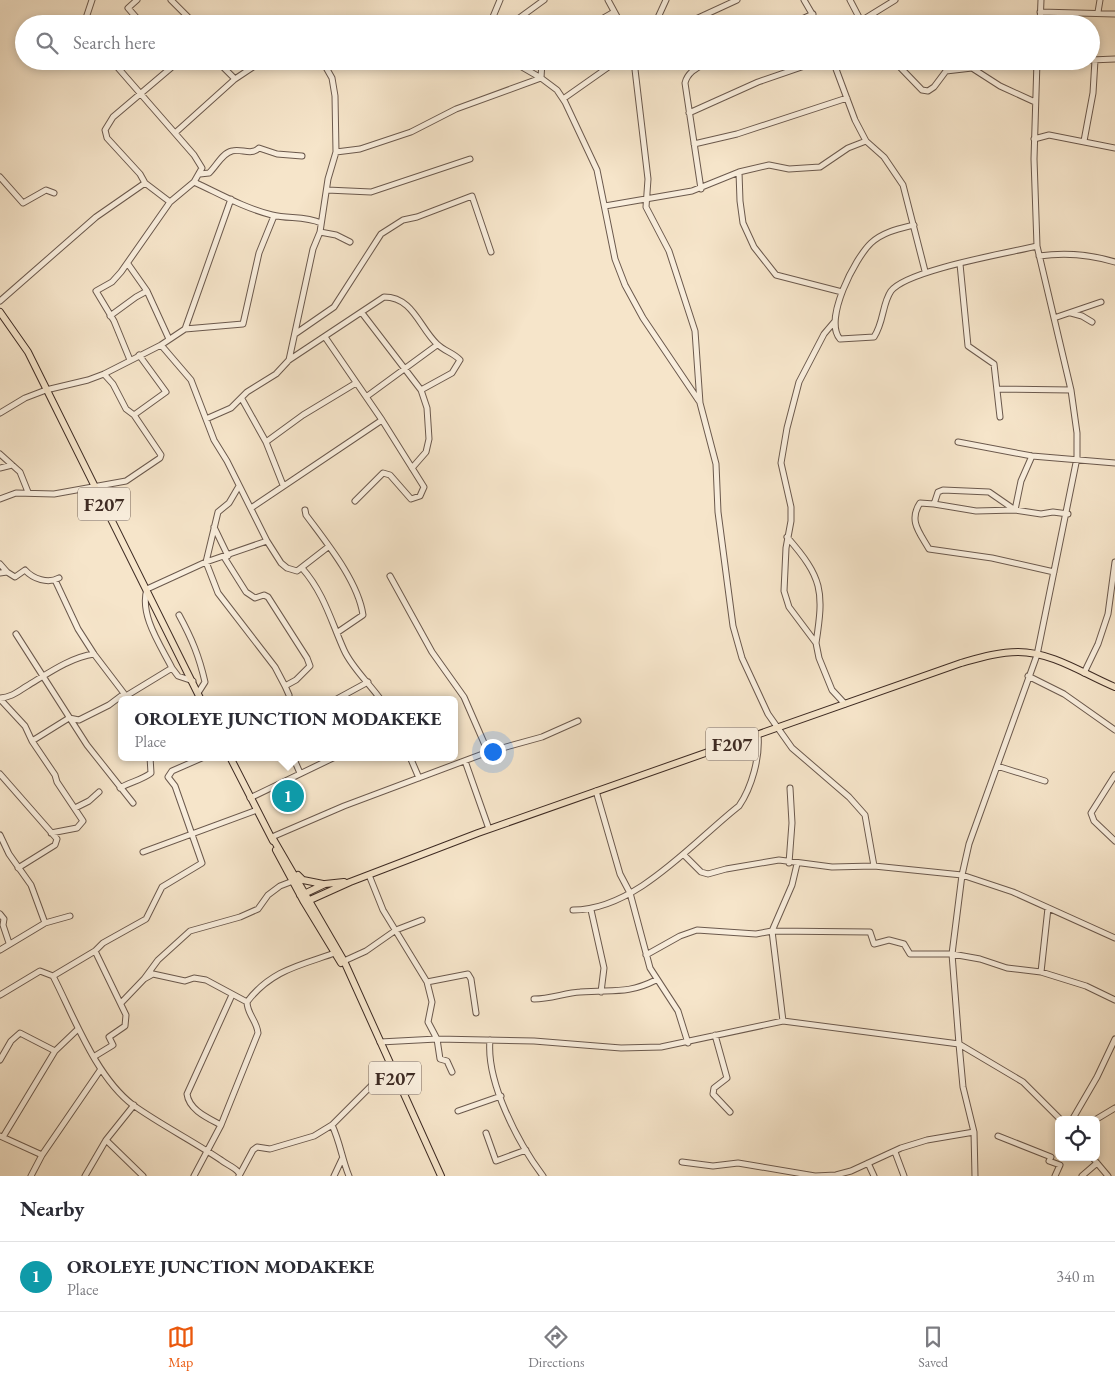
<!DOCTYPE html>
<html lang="en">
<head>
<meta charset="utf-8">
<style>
	body { margin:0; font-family:"EB Garamond",serif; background:#f7f7f7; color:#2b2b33 }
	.controls { position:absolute; right:15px; bottom:15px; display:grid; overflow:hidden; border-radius:8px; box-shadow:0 2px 8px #0003 }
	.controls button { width:45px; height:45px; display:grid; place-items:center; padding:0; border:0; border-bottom:1px solid #e1e1e2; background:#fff; color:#2b2b33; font:25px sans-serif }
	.you { position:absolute; left:492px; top:751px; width:18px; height:18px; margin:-12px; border:4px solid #fff; border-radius:50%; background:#1a73e8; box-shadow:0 0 0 8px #1a73e833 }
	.badge { display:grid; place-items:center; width:32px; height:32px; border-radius:50%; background:#ea580c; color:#fff; font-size:16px; font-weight:700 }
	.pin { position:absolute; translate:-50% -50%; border:2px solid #fff; box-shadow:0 1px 5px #0006 }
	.popup { position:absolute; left:118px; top:696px; width:340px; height:65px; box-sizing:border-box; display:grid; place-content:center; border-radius:8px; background:#fff; filter:drop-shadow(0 1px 4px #0005); font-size:16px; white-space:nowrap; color:#7c7c81 }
	.popup b { font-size:19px; color:#2b2b33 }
	.popup::after { content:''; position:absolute; left:50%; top:100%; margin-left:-10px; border:10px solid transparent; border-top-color:#fff }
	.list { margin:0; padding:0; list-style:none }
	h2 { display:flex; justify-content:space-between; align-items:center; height:65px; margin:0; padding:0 20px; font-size:21px }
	h2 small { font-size:16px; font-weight:400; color:#7c7c81 }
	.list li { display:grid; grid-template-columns:32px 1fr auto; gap:15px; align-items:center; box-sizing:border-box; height:70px; padding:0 20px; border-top:1px solid #e1e1e2 }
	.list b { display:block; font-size:19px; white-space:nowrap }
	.list p { margin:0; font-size:16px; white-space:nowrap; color:#7c7c81 }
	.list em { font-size:16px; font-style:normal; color:#7c7c81 }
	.icon { flex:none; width:28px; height:28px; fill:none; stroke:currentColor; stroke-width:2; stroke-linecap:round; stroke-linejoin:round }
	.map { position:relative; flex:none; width:1115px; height:1176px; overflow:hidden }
	.search { position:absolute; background:#fff; box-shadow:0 2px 8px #0003; left:15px; right:15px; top:15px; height:55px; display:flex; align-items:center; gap:12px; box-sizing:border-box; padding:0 18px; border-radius:28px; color:#7c7c81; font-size:19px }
	.sheet { height:135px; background:#fff }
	nav { display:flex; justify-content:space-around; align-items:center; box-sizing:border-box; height:70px; border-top:1px solid #e1e1e2; background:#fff; font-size:14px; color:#7c7c81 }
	nav a { display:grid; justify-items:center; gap:2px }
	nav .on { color:#ea580c }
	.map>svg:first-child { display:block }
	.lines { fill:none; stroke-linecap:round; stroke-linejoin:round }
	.minor-casing { stroke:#6b594d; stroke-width:7 }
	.major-casing { stroke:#3d2a23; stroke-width:8 }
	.minor { stroke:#f9eedd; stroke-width:5 }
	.major { stroke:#f6e5ca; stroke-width:6 }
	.labels { text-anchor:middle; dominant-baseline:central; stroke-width:4; stroke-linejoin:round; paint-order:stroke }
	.shield { fill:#f9eedd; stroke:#75655b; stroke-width:1 }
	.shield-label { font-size:19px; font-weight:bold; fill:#3d2a23 }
</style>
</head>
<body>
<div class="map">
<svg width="1115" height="1176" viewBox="0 0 1115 1176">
	<rect width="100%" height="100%" fill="#f6e5ca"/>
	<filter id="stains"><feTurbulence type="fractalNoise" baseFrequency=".004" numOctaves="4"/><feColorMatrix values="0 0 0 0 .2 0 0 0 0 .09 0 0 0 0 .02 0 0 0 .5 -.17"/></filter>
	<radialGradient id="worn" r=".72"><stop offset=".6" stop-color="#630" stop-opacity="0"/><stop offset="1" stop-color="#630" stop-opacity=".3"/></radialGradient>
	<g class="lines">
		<defs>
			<path id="minor" d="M137,0L128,8L142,24
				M171,0L195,24
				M608,0L621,24
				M804,0L818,24
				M850,0L862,23
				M1040,12L1115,14
				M1098,12L1100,0
				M861,21L895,0
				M84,24L92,0
				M331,24H356
				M490,24L500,0
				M511,24L544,0
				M593,24L614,12
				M641,24L656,19
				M655,24L666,0
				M685,24L737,0
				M791,24L813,14
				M1040,24L1041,0
				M1091,60L1115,59
				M112,61L194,155L202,168L194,182L170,202L121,272L112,282L96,291L114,321L130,360
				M217,61L235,79
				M504,61L522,67L541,78L557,90L565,102L597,170L615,259L625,285L643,318L699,401
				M634,61L648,179L646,207L669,251L695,331L700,403L716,464L718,512L733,626L742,658L768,714L792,748L849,797L865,815L874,866
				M833,61L855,120L866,141L884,157L903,185L925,271
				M894,61L922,90L928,91L934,87L946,71L972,68L1000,86L1035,102
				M1037,61L1034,159L1037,246L1071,390L1077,433V458L1037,655L969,844L962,875L952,954L959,1044L1023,1082L1061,1120
				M563,99L617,61
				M689,113L758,82L819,61
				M175,133L235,79L262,61
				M1034,139L1049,135L1115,148
				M1084,141L1093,93L1095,60
				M694,144L737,134L847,98
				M336,152L360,149L411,132L456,109L541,78L542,61
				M739,172L740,201L743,223L754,247L776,275L842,292
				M200,174L209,173C216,167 222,153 232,151C241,148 251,156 259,148L277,154L302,156
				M0,177L23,203L46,190L54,193
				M194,182C220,194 244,208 272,215C289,219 305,216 321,223
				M701,189L685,83C688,71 699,67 709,61
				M327,190L371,192L470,159
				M170,202L145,183L140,174L107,138L105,130L113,117L179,61
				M605,206L692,191L739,172L769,165L789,169L820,167L848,148L866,141
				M914,225C898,229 883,232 871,243C855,258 823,320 840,339L874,337C884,322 882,304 891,291C907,270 1008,253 1037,246
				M320,232L336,235L350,242
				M1039,256C1066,252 1089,254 1115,262
				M128,264L147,291L169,339
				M960,264L968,346L994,364L1000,417
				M0,301L96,217L145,183
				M362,313L421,390L427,408L429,439L426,452L412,468
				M1071,313L1082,316L1092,322
				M110,316L136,297L147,291
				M1054,318L1101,302
				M835,321L824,334L799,382L787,428L781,463L791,507V521L786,548L784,591L789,607L816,643L819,658L832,690L845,704
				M185,329L231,199
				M295,334L334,307L381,234L403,220L417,217L472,196L491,252
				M325,337L382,420L424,487L420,496L411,499L390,475L383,473L355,501
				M161,345L191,380L214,440L227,461L267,541L281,563L287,568L297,571L328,547
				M289,360L313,249L320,232L328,179L336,152L335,96L332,78L324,64L320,61
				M997,389L1071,390
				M366,397L437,345
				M242,399L266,442L283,485
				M0,413L25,398L46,390L88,380L104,374L161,345L185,329L243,324L259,253L274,216
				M134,415L166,392L139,355
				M206,419L231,408L247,392L276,374L289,360L384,297C413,297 419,327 437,344C444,351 454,353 460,360L452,373L421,390
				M266,442L303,415L356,383
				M958,442L1032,456L1115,463
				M0,454L20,472L28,492
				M0,468L12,465
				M239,486L229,503L218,512L206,562L218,593L275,667L285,686
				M0,499L16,493L54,494L126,481L160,458L161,455L134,415L126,409L113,384L104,374
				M934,504L976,511L1015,510L1021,481L1032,456
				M251,508L382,420
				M305,510L306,515C326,542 358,581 363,615L338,632
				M214,527L228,556
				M787,537C823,578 824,591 816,643
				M224,557L246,592L255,598L264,595L268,597L307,658L310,666L296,680L285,686L289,695
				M0,564L7,572
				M302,568C324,593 331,621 344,650C352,668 370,684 381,700
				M1054,572L992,558L929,549C920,533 908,521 920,503L934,504L938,492L943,490L989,492L1015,510L1041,514L1053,512L1068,514
				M0,573L7,572L15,577L25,570C33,579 48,584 59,578
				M390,576L432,652L464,697L488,752
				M55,580L78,629L94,654L129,700
				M179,615C192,639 199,656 205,682L198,693
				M16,634L87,745L133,803
				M172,668C161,646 139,615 147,589L206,562L267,541
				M1084,673L1098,644L1108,614L1115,562
				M1028,676L1064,694L1115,730
				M0,698C12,697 17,692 27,686C47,674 71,657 94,654
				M0,699L25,726L32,741L55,775L57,782L83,821L77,828L51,833
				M335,700L368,682
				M32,741L69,718L79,720L109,705L121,696H126L172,668L178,676L193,681
				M293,757L300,773
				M410,757L419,778
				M465,761L489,829
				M997,766L1045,781
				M0,774L57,839L55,845L18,868
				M1115,775L1091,813L1094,821L1115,841
				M120,788C130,782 142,780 151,773L150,757
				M596,791L620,874L630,893L650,968L678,1011L688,1043
				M250,798L335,757
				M75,808L89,801L99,792
				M0,835L9,854L31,885L45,923
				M272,837L344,806L488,752L542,737L578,721
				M143,852L257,810
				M684,855L701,872L708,874L726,869L779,860L832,867L874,866L962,875L1013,892L1115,938
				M789,863L792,823L790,788
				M369,875L383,910L427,982L432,1002L428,1022L437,1039L440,1059L447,1061L452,1072
				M573,910C636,910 693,842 739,806C752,787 760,757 758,735
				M591,910L604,968L601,992
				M0,914L4,919L3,925L9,943
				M0,950L45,923L70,916
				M95,951L126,1015L125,1026L109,1037L113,1045L95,1056
				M646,955L680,936L697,930L756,934L772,931L870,932L874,944L889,940L904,944L910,954H952L980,959L1007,968L1041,972L1086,986L1115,1000
				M344,961L366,951L396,930L422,920
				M1041,972L1048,908
				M53,976L95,951L103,943L146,919L162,887L202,863L175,786L168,777L172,771L204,757
				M144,979L158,960L190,931L240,917L258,909L268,895L280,886L293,881
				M427,982L468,974L471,979L476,1013
				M0,995L40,971L53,976C74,1017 96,1077 133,1105C161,1125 193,1141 221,1160C227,1165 235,1167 239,1173
				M534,999C550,999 565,993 580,992C612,989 626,995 656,980
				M121,1003L144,979L153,974L185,981L194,978L206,980L247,1002
				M783,1021L772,931L792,885L797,864
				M715,1035L727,1078L714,1088L713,1094L730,1112
				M490,1040C486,1082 518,1143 543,1176
				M380,1042L437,1039L534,1041L621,1048L661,1047L783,1021L959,1044L963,1087L974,1132L975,1176
				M0,1060L11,1041L20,1033L55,1051
				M458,1111L501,1096
				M1072,1120L1097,1077L1115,1039
				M1095,1120L1115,1108
				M221,1125C208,1118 189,1110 187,1094L232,995
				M332,1125C340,1142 342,1159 349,1176
				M486,1133L496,1161L526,1150
				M0,1136L42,1155
				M998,1136L1051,1157L1049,1161L1060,1165L1055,1176
				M3,1137L55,1051L78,1029
				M106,1140L143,1176
				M895,1152L904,1176
				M1092,1157L1108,1176
				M682,1162L713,1166L738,1163L815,1176L836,1175L851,1171L901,1148L927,1140L974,1132
				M868,1163L874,1176
				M31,1176L42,1155L101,1069
				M85,1176L106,1140L134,1105
				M194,1176L221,1125L258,1033C257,1021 247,1014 247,1002C271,970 301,965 335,953
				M239,1176L253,1150L257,1147L270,1149L314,1136L332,1125L372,1085L393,1073
				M334,1176L342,1159
				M1082,1176L1097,1163"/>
			<path id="major" d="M0,312L28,352L201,700
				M230,757L273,841
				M272,837L344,961L441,1176
				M276,850L304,902L341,963
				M298,875L303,880L323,884
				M300,895L310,900L350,882L478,833L961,663C979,658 998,652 1018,652C1052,652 1084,674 1115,687
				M304,897L306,893L325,884L344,882"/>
		</defs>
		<use href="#minor" class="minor-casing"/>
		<use href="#major" class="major-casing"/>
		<use href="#minor" class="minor"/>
		<use href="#major" class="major"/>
	</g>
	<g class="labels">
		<g class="shield">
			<rect x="78" y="487.5" width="52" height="33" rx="4"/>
			<rect x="706" y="727.5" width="52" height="33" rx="4"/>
			<rect x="369" y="1061.5" width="52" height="33" rx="4"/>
		</g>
		<g class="shield-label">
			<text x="104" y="504">F207</text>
			<text x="732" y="744">F207</text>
			<text x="395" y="1078">F207</text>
		</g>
	</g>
	<rect width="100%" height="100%" filter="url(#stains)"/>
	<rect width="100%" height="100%" fill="url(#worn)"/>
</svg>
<div class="controls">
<button><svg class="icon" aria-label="locate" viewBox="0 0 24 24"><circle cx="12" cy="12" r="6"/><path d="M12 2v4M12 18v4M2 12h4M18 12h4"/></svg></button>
</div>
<div class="you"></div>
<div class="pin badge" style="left:288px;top:796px;background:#0f9aa8">1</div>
<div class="popup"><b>OROLEYE JUNCTION MODAKEKE</b>Place</div>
<div class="search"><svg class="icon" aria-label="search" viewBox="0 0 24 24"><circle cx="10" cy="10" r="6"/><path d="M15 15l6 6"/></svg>Search here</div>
</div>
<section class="sheet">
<h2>Nearby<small></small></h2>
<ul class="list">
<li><span class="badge" style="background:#0f9aa8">1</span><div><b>OROLEYE JUNCTION MODAKEKE</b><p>Place</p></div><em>340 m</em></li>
</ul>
</section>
<nav>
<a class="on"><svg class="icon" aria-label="map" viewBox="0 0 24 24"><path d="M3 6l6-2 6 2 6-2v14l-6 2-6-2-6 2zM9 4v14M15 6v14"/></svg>Map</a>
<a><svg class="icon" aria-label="directions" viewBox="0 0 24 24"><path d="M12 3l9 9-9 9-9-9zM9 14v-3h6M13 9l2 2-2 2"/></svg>Directions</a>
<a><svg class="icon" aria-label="saved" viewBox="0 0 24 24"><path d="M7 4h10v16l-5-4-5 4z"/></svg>Saved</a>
</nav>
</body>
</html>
